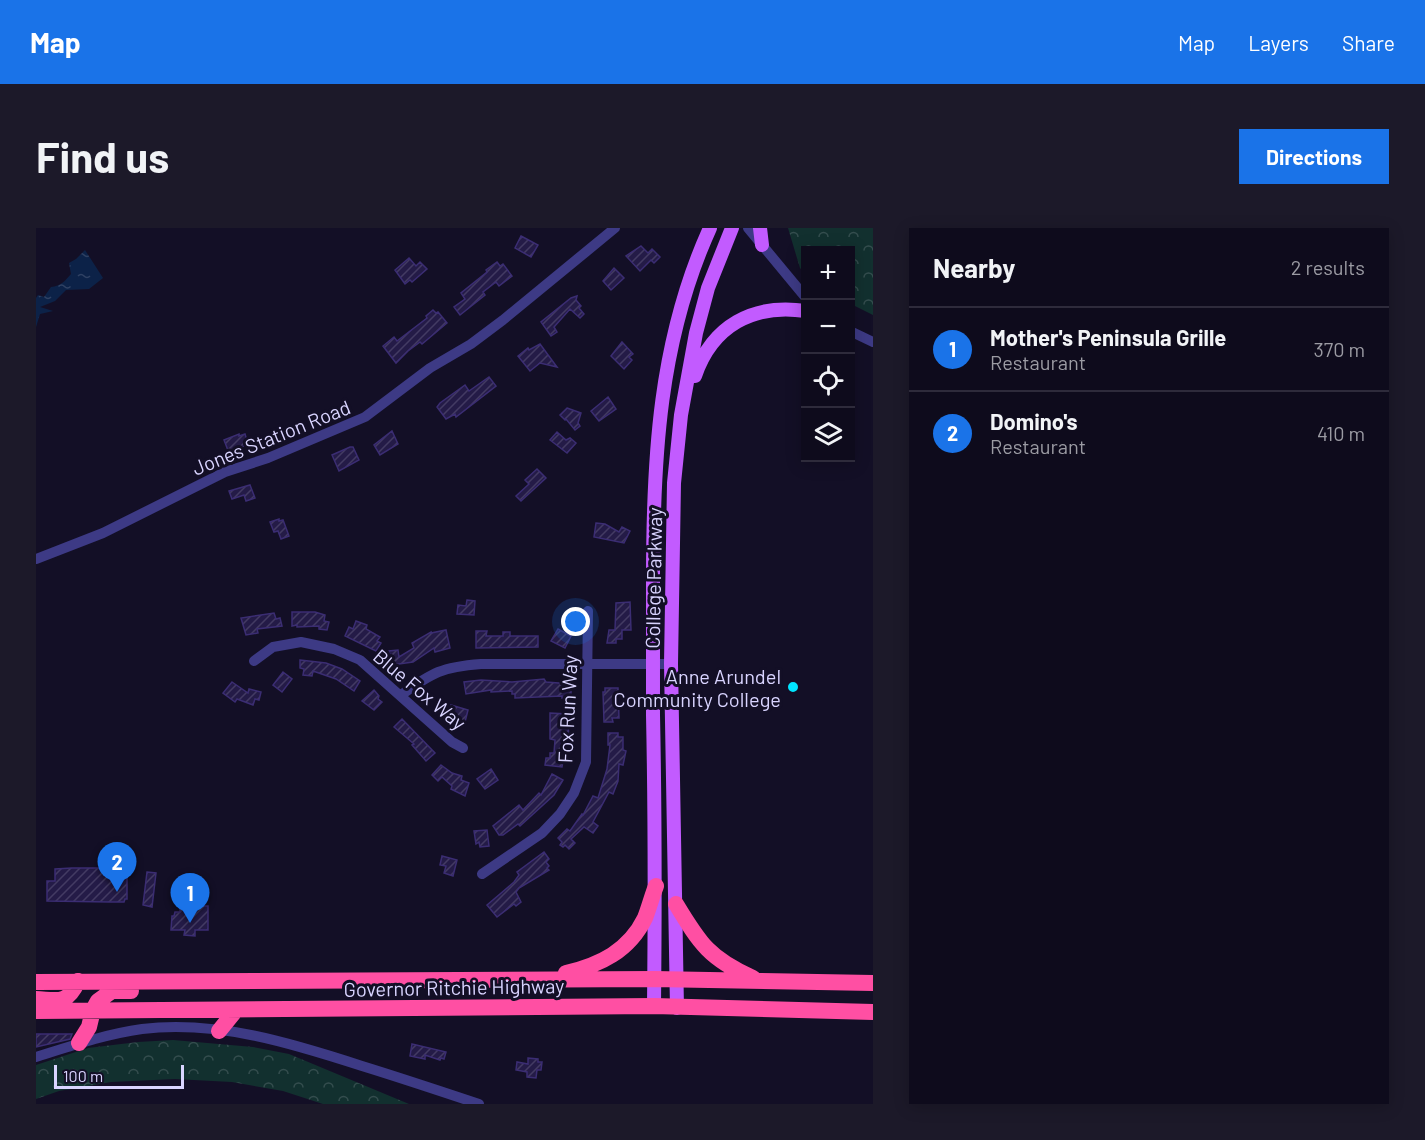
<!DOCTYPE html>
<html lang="en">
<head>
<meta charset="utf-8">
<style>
	body { margin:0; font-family:Barlow,sans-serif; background:#1c1929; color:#f1f3f6 }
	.controls { position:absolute; right:18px; top:18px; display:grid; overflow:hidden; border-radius:0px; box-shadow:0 3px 15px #0003 }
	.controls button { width:54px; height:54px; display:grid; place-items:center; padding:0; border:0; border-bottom:2px solid #2e2b3b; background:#0e0b1c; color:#f1f3f6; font:30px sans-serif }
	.scale { position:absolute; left:18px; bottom:15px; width:130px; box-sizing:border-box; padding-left:6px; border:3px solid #d9d4ff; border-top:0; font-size:16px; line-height:21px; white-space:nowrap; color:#d9d4ff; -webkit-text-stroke:4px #130f26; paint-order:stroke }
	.you { position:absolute; left:540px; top:394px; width:21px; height:21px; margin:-15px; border:4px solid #fff; border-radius:50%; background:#1a73e8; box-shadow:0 0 0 9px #1a73e833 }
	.badge { display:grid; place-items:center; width:39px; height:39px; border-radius:50%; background:#1a73e8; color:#fff; font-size:20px; font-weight:700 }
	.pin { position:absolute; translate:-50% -50px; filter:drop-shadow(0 2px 3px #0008) }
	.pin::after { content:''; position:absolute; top:32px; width:21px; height:18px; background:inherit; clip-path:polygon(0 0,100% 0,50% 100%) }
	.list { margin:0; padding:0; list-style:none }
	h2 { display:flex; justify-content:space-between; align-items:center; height:78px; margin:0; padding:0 24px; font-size:26px }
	h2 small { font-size:20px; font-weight:400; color:#9b9ba3 }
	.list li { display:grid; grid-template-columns:39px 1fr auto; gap:18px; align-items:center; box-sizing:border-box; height:84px; padding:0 24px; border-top:2px solid #2e2b3b }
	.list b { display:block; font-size:22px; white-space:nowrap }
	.list p { margin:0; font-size:20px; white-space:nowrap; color:#9b9ba3 }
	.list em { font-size:20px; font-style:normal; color:#9b9ba3 }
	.icon { flex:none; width:33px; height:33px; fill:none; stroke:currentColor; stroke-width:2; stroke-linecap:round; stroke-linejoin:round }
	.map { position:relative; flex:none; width:837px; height:876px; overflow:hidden; border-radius:0px }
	header { display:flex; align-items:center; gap:36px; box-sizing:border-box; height:84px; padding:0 30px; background:#1a73e8; color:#fff }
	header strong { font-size:28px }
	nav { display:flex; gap:33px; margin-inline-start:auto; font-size:21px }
	.intro { display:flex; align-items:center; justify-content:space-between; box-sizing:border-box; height:144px; padding:0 36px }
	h1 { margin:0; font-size:42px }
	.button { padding:15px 27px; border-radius:0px; background:#1a73e8; color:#fff; font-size:21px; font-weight:700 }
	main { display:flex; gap:36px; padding:0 36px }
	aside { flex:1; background:#0e0b1c; border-radius:0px; box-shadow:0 3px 15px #0003 }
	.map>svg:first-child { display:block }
	.park { fill:url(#park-crowns) }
	.water { fill:url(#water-ripples) }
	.building { fill:url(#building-hatch); stroke:#3b2d73; stroke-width:1.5 }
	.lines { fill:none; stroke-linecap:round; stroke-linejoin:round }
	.minor { stroke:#3d3a85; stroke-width:10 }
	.major { stroke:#c25bff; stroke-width:14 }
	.highway { stroke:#ff4fa3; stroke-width:16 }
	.poi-dot { fill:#00e5ff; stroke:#130f26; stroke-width:2 }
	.labels { text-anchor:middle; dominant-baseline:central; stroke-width:6; stroke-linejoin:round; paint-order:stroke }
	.street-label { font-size:20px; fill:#d9d4ff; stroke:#130f26 }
	.poi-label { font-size:20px; fill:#d9d4ff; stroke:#130f26; text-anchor:end }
</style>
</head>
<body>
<header>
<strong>Map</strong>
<nav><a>Map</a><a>Layers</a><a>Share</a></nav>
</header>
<div class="intro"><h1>Find us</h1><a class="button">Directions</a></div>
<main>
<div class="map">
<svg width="837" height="876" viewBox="0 0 837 876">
	<defs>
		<pattern id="park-crowns" width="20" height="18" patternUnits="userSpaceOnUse" patternTransform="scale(1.5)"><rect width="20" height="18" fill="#12302f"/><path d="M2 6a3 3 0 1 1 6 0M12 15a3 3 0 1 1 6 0" fill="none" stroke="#344d4e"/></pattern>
		<pattern id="water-ripples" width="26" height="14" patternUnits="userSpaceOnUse" patternTransform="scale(1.5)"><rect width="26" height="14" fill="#0c2248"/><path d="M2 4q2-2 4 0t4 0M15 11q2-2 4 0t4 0" fill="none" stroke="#2f4163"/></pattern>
		<pattern id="building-hatch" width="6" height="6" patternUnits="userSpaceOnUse" patternTransform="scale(1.5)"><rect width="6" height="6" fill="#241b47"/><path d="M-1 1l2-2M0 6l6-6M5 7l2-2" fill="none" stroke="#433b63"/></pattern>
	</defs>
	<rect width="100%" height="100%" fill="#130f26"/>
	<path class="park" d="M752,0H837V87L815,76L814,22H770L769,46L764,40Z
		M137,812L217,819L253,826L373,876H287L247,863L196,854L139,851L75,854L23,863L0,871V837L52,820L102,814Z"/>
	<path class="water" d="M49,22L67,50L53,61L30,62L19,73L4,79L17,83L4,86L0,99V70L2,67L8,69L15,59C25,58 29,53 35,46L33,35L40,31Z"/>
	<path class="building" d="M485,8L502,17L495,29L479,20Z
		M605,18L612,25L616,21L624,29L618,35L615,32L604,43L590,28Z
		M373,30L380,38L384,34L391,41L376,54L374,52L369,56L359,42Z
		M461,34L464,38L467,36L476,48L463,58L460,54L447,64L449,67L424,87L418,79L429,71L425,65L451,44L450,42Z
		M578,40L588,50L575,62L567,53Z
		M541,68L540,72L545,78L543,80L548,86L544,90L534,81L518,99L521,104L515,108L505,94L535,70Z
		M397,82L400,85L402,84L411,95L386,116L384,114L372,123L360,135L347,118L358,109L361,113L391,90L390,88Z
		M586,114L597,126L593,129L596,132L588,141L575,128Z
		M504,116L521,139L504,135L494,143L482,128L492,120L493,122Z
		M453,149L460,158L420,189L419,186L410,191L401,179L404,175L429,157L433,163Z
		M572,169L580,181L563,193L555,183Z
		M531,180L545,185L542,195L544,198L539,202L530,191L529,192L524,187Z
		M356,203L362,216L344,227L338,217Z
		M521,204L530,212L534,210L540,215L531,225L514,212Z
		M203,206V208L209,206L212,216L193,225L188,212Z
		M314,219H317L323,232L303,243L296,227Z
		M501,241L510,250L485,273L480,268L493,256L489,252Z
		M214,257L219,270L210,273L208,267L196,271L193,263Z
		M243,291V293L247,292L253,308L245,311L242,303L238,304L234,294Z
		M560,295L569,296L583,304L586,299L594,303L588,315L558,309Z
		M431,372L439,373L438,387L421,386L422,377L430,378Z
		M594,374L595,402H586V411H580V415H571L573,402H579L580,375Z
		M256,384H279L289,387L288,393L293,394L291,402L283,401V398L261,399V397L256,398Z
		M238,385L240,391L244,390L246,398L221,401L222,405L210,407L205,390Z
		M320,393L331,397L330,401L344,409L341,413L345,415L340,423L309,408L313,399L317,401Z
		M522,401L535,408L529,420L515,413Z
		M410,402L414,420L399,424L398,420L377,434L356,437L353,423L362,422L363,429L378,420L376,415L395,404V405Z
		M440,403H451L450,408H467V404H474V408H502V419L440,420Z
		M264,432L290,435L306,441L324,453L318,463L300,451L277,443L276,448L267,447L268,441L264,440Z
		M247,444L256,451L246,464L237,457Z
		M508,451L510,454L535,456V470H526V468L479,470V466H476V463L455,464V462L430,466L428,454L445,452L476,454Z
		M196,454L212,465L213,461L225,464L223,472L219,471L217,477L201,471L199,474L187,465Z
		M569,460H582L583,490H576L577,494H568L567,464H569Z
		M338,462L343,468L342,471L346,474L338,482L326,473Z
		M415,477L432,482L429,494L412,489Z
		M514,485L532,486L533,520H529L526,539L509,537L510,530H514V525H518L519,512L514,511Z
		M366,491L399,525L390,533L376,517L378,516L358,499Z
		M572,505H582V509H587V522L590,523L587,537L583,536L582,553L577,566L573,564L557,594L562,598L557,605L548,599L535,611L539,615L533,621L529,617L527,619L524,617L526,614L522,610L531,601L534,603L546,586L547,587L557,568L562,570L571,541L574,517H572Z
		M405,537L416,545L426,548L425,552L433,555L429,568L415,561L416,558L406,549L402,553L396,547Z
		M455,541L462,552L449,561L441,551Z
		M516,546L527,552L518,567L484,598L482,596L467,607H463L457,598L483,577L487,582L503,565L505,567Z
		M451,602L453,618L444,619L443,614L440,616L438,603Z
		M508,624L513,631L510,634L513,638L511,640L513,642L483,660L480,664L485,674L480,678L478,676L461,689L451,677L478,654L483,647L481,644Z
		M406,628L421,632L417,648L408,645L410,638L404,637Z
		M36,640H91V671H89L88,674H74L11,673V653H19V641Z
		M111,644L120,645L116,679L107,677Z
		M149,674H168V678H172V702H159V708L148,707L149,702H135L136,688H138L139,684H144V681H149Z
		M0,806H36L34,811L0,819Z
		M376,816L410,824L408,831L405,830L404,832L389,827V831L374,828Z
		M492,830L502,831V834H506L505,842H501L500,850L491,849V844L480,842L481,834L492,836Z"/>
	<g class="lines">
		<path class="minor" d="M712,0L770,70
			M814,103L837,114
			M0,331L67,305L189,244L232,230L329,189L394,140L435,116L467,92L579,0
			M218,433L237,419L265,414L298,421L324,432L416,514L427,520
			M365,467C397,444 406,439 445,436H635
			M446,646L506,605L524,586L538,565L550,534L552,383
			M0,829C35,818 70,806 106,801C181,792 255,815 326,838C365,850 404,863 443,876"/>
		<path class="major" d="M724,0L726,17
			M659,148C676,98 717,75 770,83
			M618,778C619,681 619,584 617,487C617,442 617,397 617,351C617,230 623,112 674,0
			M641,780L635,436L638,255L645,187L660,105L672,60L696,0"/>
		<path class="highway" d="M640,676C664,716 674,731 717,750
			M530,745C564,737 593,723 609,690C613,680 616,668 620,658
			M0,754L618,751L837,755
			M0,771C23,772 31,777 42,753
			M0,783L618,778L837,784
			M183,803L200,782
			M43,815L53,799L57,782L62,773L76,763H95"/>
	</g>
	<circle class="poi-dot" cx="757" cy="459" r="6"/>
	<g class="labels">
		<g class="street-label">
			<text transform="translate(235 209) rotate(-22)">Jones Station Road</text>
			<text transform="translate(617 350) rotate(-89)">College Parkway</text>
			<text transform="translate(384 461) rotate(40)">Blue Fox Way</text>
			<text transform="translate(531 481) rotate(-87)">Fox Run Way</text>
			<text transform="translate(418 759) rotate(-1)">Governor Ritchie Highway</text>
		</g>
		<g class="poi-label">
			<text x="745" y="448">Anne Arundel<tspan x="745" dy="23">Community College</tspan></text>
		</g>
	</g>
</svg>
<div class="controls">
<button>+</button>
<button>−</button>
<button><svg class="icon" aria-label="locate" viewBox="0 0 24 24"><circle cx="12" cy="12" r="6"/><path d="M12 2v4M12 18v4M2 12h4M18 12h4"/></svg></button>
<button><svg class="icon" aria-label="layers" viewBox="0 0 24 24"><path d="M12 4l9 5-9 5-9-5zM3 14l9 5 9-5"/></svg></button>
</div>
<div class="scale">100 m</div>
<div class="you"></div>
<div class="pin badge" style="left:154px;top:695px">1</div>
<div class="pin badge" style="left:81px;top:664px">2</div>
</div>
<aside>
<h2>Nearby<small>2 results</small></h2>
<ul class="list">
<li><span class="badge">1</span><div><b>Mother's Peninsula Grille</b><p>Restaurant</p></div><em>370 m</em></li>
<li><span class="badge">2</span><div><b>Domino's</b><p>Restaurant</p></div><em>410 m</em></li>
</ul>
</aside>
</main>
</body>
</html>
